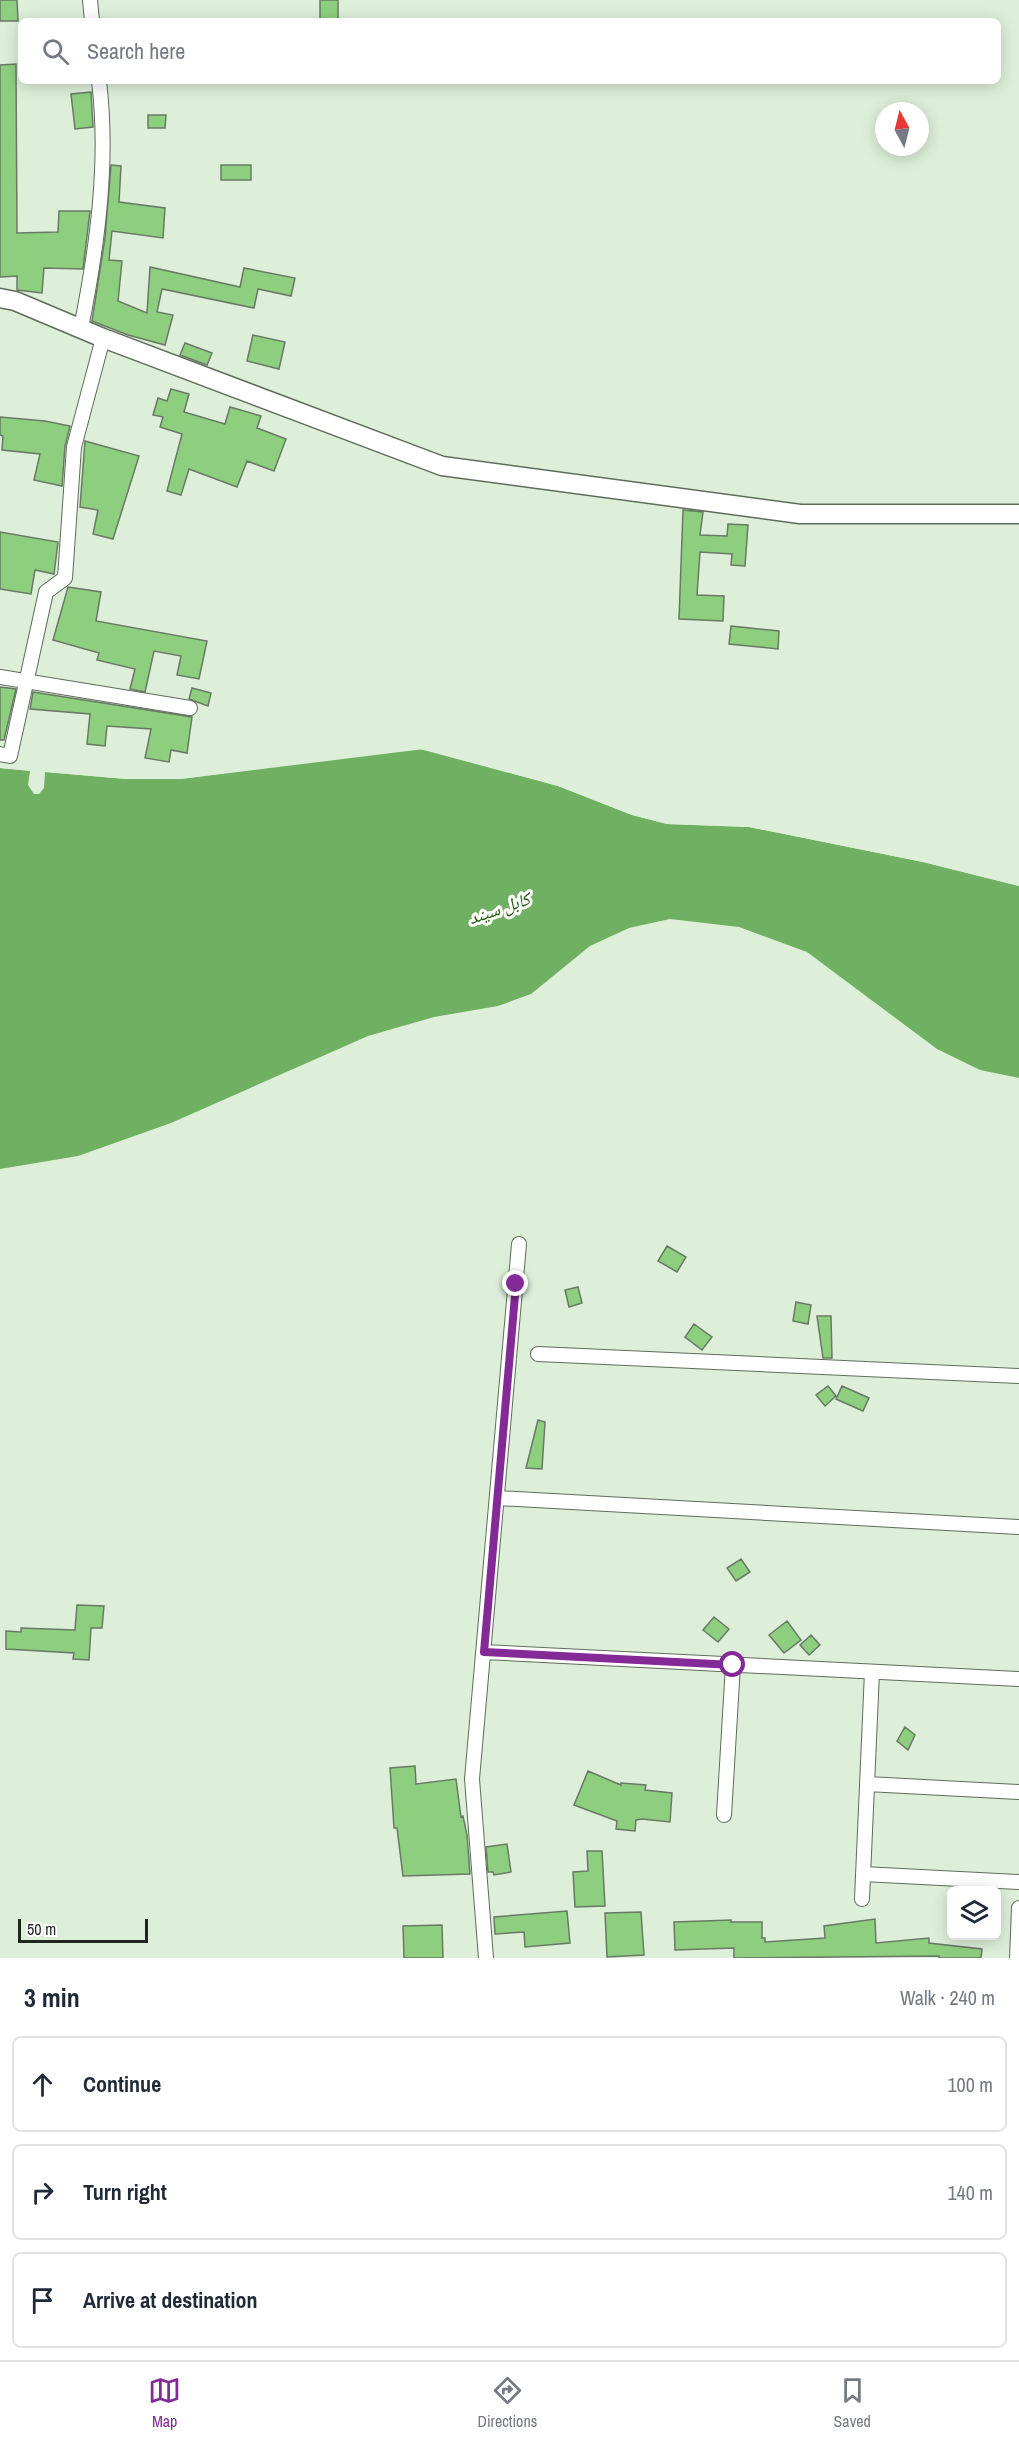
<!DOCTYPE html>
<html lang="en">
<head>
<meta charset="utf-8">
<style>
	body { margin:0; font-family:"Archivo Narrow","Noto Naskh Arabic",sans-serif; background:#f2f2f3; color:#1f2937 }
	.controls { position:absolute; right:18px; bottom:18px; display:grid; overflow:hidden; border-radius:9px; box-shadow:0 3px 15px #0003 }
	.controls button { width:54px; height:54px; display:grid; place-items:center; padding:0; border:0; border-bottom:2px solid #e0e1e3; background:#fff; color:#1f2937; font:30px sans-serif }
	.compass { position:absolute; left:875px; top:102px; width:54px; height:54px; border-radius:50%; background:#fff; box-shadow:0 3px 15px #0003; rotate:353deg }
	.scale { position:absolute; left:18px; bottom:15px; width:130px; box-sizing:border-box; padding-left:6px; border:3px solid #1f261e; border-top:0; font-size:16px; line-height:21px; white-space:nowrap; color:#1f261e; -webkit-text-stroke:4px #fff; paint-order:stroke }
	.stop { position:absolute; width:18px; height:18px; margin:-14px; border:4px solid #832a96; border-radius:50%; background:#fff }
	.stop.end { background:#832a96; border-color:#fff; box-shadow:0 2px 6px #0008 }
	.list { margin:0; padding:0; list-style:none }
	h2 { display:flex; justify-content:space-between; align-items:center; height:78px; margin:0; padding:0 24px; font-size:26px }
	h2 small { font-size:20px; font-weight:400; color:#747a83 }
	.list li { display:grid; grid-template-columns:39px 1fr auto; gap:18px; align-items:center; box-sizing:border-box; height:96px; margin:0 12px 12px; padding:0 12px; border:2px solid #e0e1e3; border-radius:9px }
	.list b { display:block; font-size:22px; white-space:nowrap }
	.list em { font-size:20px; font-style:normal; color:#747a83 }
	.icon { flex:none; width:33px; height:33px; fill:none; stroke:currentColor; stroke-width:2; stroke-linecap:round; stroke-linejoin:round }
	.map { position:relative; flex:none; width:1019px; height:1958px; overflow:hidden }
	.search { position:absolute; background:#fff; box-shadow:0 3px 15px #0003; left:18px; right:18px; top:18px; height:66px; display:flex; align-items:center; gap:15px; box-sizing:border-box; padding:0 21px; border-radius:9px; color:#747a83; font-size:22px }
	.sheet { height:402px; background:#fff }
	nav { display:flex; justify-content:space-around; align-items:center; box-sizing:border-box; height:84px; border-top:2px solid #e0e1e3; background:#fff; font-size:16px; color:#747a83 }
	nav a { display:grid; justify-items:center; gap:3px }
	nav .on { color:#832a96 }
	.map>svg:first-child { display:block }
	.water { fill:#70b062 }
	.pier { fill:#ddefd9 }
	.building { fill:#8dcf7f; stroke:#697966; stroke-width:1.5 }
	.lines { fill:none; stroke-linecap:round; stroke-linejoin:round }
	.minor-casing { stroke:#5d6d5a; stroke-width:16 }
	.tertiary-casing { stroke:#5d6d5a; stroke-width:21 }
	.minor { stroke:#fff; stroke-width:14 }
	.tertiary { stroke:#fff; stroke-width:18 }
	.route { stroke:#832a96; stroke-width:8 }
	.labels { text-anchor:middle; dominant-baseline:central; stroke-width:6; stroke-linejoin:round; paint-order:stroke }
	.water-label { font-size:18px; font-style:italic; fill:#1d5c0b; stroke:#fff }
</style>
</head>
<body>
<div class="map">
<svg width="1019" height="1958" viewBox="0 0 1019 1958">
	<rect width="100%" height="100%" fill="#ddefd9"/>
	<path class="water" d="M416,748L558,786L632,815L667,824L749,827L923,862L1019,886V1078L980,1070L937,1049L807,952L739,927L670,919L629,928L590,946L531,994L498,1006L434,1017L368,1036L171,1123L78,1156L0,1169V768L126,779H180Z"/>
	<path class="pier" d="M416,745L559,784L633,813L668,821L750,824L924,859L1019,883V886L923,862L749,827L667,824L632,815L558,786L424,749L181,779H126L45,772L44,788L39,794H34L28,785L30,771L0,768V765L126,776H180Z"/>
	<path class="building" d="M0,0H17L18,21H0Z
		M320,0H338V21H320Z
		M16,64L17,233L58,232L59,211H90L83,269L44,268L42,293L17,290V276L0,277V65Z
		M91,92L93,127L75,129L71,94Z
		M148,115H166L165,128H148Z
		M111,165L121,166L119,202L165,208L163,238L112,231L109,260L122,261L118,301L147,313L150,267L240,287L244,268L295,278L291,296L258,289L254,308L162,289L157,312L173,315L165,345L128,335L92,321L105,238Z
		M221,165H251V180H221Z
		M253,335L285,342L279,369L247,361Z
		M185,343L212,353L207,365L180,355Z
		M171,389L189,394L184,412L225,424L230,407L261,416L257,428L286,439L274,471L247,461L237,487L189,469L181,495L167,491L182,434L160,427L163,417L153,415L158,398L167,401Z
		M0,417L45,421L70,426L65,446L62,486L34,480L40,454L2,450L3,436L0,435Z
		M85,441L139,456L113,539L93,534L98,510L80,507Z
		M683,510L703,512L700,535L727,536L728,524L748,525L745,566L731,565L732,554L700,552L697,595L724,596L723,621L679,619Z
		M0,532L58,542L54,574L35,570L31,594L0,589Z
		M68,587L101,592L96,621L207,641L199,679L177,675L181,656L154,651L145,692L130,689L135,669L97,660L99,653L53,640Z
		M731,626L779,631L778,649L729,644Z
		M0,687L16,689L4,740H0Z
		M192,688L211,693L208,706L189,699Z
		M33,692L192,717L187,753L171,750L169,762L145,758L151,729L107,726L105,746L87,744L90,714L30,709Z
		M667,1246L686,1257L677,1272L658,1261Z
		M578,1287L582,1303L569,1307L565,1290Z
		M796,1302L811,1305L808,1324L793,1321Z
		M817,1316H831L832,1358H823Z
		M694,1324L712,1337L702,1350L685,1337Z
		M828,1386L836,1396L825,1406L816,1395Z
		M842,1386L869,1398L863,1411L836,1399Z
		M538,1420L545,1422L542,1469L526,1468Z
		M741,1559L750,1572L736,1581L727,1568Z
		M77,1605L104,1606L102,1628H91L89,1660L73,1659L74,1653L6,1649V1631L21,1632V1628L75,1630Z
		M714,1617L729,1629L718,1642L703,1630Z
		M787,1621L801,1640L784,1653L769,1635Z
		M811,1635L820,1645L809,1655L800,1645Z
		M905,1727L915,1735L908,1750L897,1741Z
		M415,1766L416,1784L456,1779L461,1817L463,1816L467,1835L470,1874L403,1876L397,1828H394L390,1768Z
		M588,1771L621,1785V1783L646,1785L645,1790L672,1793L670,1822L642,1819L636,1820L635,1831L616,1829L617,1821L574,1805Z
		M507,1844L511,1872L494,1875L493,1872H488L486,1847Z
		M587,1851H602L605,1906L575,1907L573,1872L588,1871Z
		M567,1911L570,1943L525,1947L524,1932L495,1934L494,1917Z
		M641,1912L644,1955L607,1957L605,1913Z
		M875,1919L876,1943L929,1938V1943L982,1949L981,1958H939V1956L734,1958V1948L675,1950L674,1922L731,1920V1922H762V1938H765V1942L825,1938L824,1926Z
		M442,1925L443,1958H404L403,1926Z"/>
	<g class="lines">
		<defs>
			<path id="minor" d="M90,0L92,21
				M81,328C97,248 109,163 99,81
				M0,677L190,708
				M0,754L10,756L46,592L65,578L74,447L103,338
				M538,1354L1019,1376
				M497,1498L1019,1527
				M484,1652L1019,1679
				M867,1784L1019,1792
				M724,1815L733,1665
				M863,1874L1019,1882
				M862,1899L872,1672
				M486,1958L472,1779L519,1244
				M1017,1958L1019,1908"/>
			<path id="tertiary" d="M0,298L15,301L103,338L442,466L800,514H1019"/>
		</defs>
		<use href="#minor" class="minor-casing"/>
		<use href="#tertiary" class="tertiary-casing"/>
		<use href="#minor" class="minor"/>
		<use href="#tertiary" class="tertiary"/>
	</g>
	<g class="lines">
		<path class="route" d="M516,1284L484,1652L733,1665"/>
	</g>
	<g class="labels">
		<g class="water-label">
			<text transform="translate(499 908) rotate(-19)">کابل سيند</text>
		</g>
	</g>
</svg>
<div class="controls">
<button><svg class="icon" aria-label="layers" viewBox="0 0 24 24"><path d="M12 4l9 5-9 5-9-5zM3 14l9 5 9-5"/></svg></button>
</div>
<svg class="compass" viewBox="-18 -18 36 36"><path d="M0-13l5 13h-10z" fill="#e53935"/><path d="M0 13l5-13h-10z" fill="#747a83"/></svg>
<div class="scale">50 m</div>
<div class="stop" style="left:733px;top:1665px"></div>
<div class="stop end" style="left:516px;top:1284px"></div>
<div class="search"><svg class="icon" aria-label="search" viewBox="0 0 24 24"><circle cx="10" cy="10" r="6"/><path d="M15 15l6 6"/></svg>Search here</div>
</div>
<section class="sheet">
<h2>3 min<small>Walk · 240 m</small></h2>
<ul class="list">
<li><svg class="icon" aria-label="ahead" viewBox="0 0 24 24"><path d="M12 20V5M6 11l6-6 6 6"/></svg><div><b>Continue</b></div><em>100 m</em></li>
<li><svg class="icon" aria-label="right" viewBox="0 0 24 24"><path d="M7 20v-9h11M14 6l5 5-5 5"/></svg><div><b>Turn right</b></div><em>140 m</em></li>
<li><svg class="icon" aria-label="arrive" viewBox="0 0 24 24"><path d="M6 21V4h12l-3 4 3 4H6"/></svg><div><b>Arrive at destination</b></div></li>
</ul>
</section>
<nav>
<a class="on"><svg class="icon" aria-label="map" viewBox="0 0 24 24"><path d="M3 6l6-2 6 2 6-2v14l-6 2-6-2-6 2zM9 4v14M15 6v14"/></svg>Map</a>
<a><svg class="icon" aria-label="directions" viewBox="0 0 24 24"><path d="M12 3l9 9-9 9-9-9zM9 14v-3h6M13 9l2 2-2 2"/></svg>Directions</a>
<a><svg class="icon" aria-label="saved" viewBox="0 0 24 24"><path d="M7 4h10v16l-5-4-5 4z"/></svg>Saved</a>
</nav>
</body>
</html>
